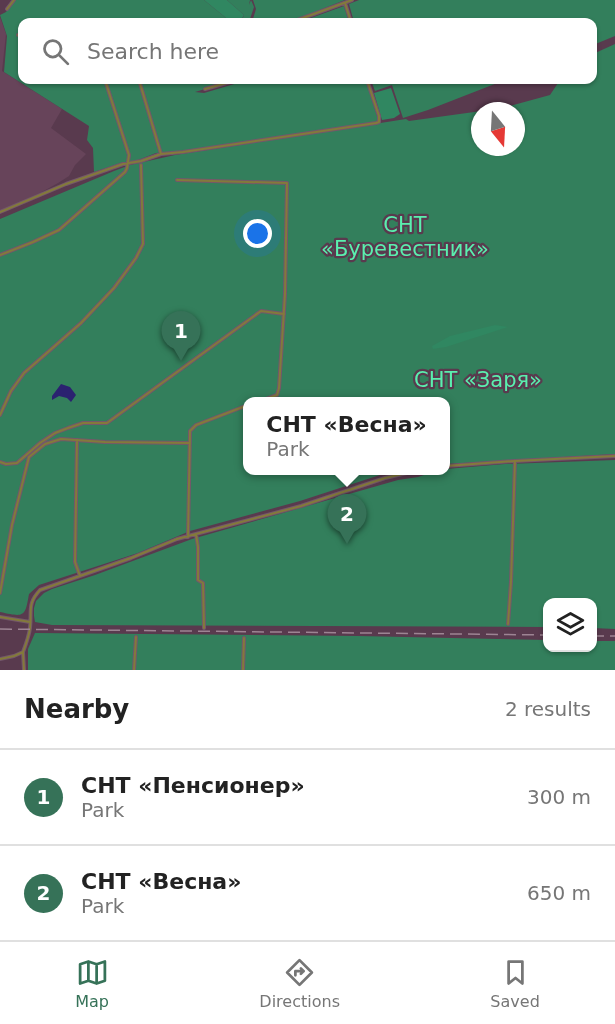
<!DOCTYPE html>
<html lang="en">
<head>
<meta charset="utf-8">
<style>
	body { margin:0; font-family:"DejaVu Sans",sans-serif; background:#f2f2f2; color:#222 }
	.controls { position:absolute; right:18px; bottom:18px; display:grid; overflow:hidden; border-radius:12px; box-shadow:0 2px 4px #0004 }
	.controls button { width:54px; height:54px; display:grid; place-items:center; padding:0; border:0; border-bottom:2px solid #e0e0e0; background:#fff; color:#222; font:30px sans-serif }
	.compass { position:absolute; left:471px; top:102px; width:54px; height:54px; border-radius:50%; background:#fff; box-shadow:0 2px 4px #0004; rotate:162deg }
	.you { position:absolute; left:258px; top:234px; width:21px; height:21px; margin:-15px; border:4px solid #fff; border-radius:50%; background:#1a73e8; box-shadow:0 0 0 9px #1a73e833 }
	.badge { display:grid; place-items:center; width:39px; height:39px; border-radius:50%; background:#367258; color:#fff; font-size:20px; font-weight:700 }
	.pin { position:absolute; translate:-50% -50px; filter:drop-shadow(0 2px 3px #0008) }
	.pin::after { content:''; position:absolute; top:32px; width:21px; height:18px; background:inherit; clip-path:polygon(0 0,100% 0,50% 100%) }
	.popup { position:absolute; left:243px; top:397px; width:207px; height:78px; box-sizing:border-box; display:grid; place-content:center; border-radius:12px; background:#fff; filter:drop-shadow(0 2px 4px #0005); font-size:20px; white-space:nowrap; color:#767676 }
	.popup b { font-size:22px; color:#222 }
	.popup::after { content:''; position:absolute; left:50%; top:100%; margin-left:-12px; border:12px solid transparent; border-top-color:#fff }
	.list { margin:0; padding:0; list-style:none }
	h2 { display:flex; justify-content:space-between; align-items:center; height:78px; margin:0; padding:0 24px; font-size:26px }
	h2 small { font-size:20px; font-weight:400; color:#767676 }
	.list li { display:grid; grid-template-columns:39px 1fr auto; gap:18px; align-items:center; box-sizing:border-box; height:96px; padding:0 24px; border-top:2px solid #e0e0e0 }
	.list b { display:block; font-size:22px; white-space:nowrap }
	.list p { margin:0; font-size:20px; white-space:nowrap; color:#767676 }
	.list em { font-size:20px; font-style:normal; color:#767676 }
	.icon { flex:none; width:33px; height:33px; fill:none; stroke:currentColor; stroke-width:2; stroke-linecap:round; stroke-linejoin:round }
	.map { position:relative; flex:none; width:615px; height:670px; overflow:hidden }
	.search { position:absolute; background:#fff; box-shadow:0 2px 4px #0004; left:18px; right:18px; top:18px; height:66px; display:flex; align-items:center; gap:15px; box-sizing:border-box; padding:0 21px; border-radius:12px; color:#767676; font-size:22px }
	.sheet { height:270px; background:#fff }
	nav { display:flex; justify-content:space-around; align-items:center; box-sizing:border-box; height:84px; border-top:2px solid #e0e0e0; background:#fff; font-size:16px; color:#767676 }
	nav a { display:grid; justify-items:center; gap:3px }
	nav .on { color:#367258 }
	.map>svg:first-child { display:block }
	.built { fill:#67445a }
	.green { fill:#337f5c; fill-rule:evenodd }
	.forest { fill:#308761 }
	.water { fill:#2b2270 }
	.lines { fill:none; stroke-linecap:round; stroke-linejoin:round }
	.street-casing { stroke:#74586a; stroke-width:4 }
	.street { stroke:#837a3b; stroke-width:2 }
	.rail { stroke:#9d8493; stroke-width:1.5; stroke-dasharray:12 6; stroke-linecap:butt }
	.labels { text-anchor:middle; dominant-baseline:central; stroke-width:4.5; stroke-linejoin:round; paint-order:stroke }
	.park-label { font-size:21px; fill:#5aefae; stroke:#593a4e }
</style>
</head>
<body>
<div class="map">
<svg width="615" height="670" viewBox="0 0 615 670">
	<rect width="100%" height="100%" fill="#593a4e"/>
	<path class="built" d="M0,17L6,34L2,71L62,109L51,128L86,154L75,165L69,176L58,183L40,193L0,210Z"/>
	<path class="green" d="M15,0H204L231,22H22V80H235L195,92L204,93L248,80H366L378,119L376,122L183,151L156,153L133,162H124L94,172L93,148L87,140L89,126L4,72L7,36L0,15L6,12Z
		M227,0H250L249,5L251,0L254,7L249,22H241L244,15Z
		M253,0H345L289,22H252L256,9Z
		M359,0H615V36L593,45L592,22H354L349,4Z
		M344,6L349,22H300Z
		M615,44V454L446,464V402H248V470L404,471L383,474L300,501L190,531L138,553L39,585L29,594C25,618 24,617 0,612V219L114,171L130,165L175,155L406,119L409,121L503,108L550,95L560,80H592L593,54ZM480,111H516V147H480Z
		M371,80H505L428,110L403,118L392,85L375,91Z
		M615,460V629L593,628L592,602H548L547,627L52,625L35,622L34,616V608L36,601L44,593L52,589L95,575L192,539L398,480L418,477L436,471L446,470V469L505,464Z
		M35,633L358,636L547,640L548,648H592L593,641H615V670H28V649Z"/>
	<path class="forest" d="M204,0H227L244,15L240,22H231Z
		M391,88L400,114L394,118L382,120L374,93Z
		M495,325L508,327L446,347L433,349L432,346L450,336Z"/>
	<path class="water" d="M61,384L70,387L76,395L71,402L67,398L59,396L52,400V396Z"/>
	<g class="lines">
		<defs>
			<path id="street" d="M345,3L351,22
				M7,9L14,0
				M292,22L352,0
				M18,35H22
				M139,80L161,154
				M205,89L237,80
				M177,180L287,183L285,294L279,388L277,395L258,402
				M0,212L66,184L123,164L141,161L161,154L183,152L376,123L379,122V116L367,80
				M0,255L33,242L59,230L125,172L127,168L129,155L105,80
				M0,415L11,391L24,373L81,323L114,288L136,258L143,244L141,165
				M77,440L75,562L80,576
				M0,462L6,464L17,463L40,443L55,433L68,428L83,423H107L261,311L284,314
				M446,466L515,461L615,456
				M196,534L198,547V580L203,583L204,628
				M188,537L190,431L196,425L248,405
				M0,593L12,525L29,457L45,444L61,439L105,442L190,443
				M0,617L30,622
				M508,624L511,582L515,461
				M23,652L24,670
				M0,659L14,656L23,652C26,644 29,636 30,628C32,610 27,604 40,590L131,558L177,539L301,506L385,478L420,470
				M134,670L136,637
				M243,670L244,638"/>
		</defs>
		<use href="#street" class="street-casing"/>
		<use href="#street" class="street"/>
		<path class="rail" d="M0,629L548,635
			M592,636H615"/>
	</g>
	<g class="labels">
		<g class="park-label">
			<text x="405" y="225">СНТ<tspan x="405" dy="24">«Буревестник»</tspan></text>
			<text x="478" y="380">СНТ «Заря»</text>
		</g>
	</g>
</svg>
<div class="controls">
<button><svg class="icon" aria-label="layers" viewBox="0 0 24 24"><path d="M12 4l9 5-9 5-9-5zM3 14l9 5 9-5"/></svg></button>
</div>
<svg class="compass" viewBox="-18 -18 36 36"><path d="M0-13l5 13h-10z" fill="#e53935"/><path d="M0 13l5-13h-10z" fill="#767676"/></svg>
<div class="you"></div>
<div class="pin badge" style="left:181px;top:361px">1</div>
<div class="pin badge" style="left:347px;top:544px">2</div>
<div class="popup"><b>СНТ «Весна»</b>Park</div>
<div class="search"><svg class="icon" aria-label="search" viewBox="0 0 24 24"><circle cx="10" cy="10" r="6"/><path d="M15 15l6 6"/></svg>Search here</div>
</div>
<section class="sheet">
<h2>Nearby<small>2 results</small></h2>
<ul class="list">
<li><span class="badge">1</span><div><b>СНТ «Пенсионер»</b><p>Park</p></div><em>300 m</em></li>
<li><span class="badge">2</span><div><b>СНТ «Весна»</b><p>Park</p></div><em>650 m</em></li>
</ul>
</section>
<nav>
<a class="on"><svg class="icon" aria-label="map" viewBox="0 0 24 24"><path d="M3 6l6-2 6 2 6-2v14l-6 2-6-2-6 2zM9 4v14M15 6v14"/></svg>Map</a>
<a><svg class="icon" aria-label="directions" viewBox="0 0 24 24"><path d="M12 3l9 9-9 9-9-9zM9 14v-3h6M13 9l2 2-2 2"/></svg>Directions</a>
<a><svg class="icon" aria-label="saved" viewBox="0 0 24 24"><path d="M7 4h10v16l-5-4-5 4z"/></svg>Saved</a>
</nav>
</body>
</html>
